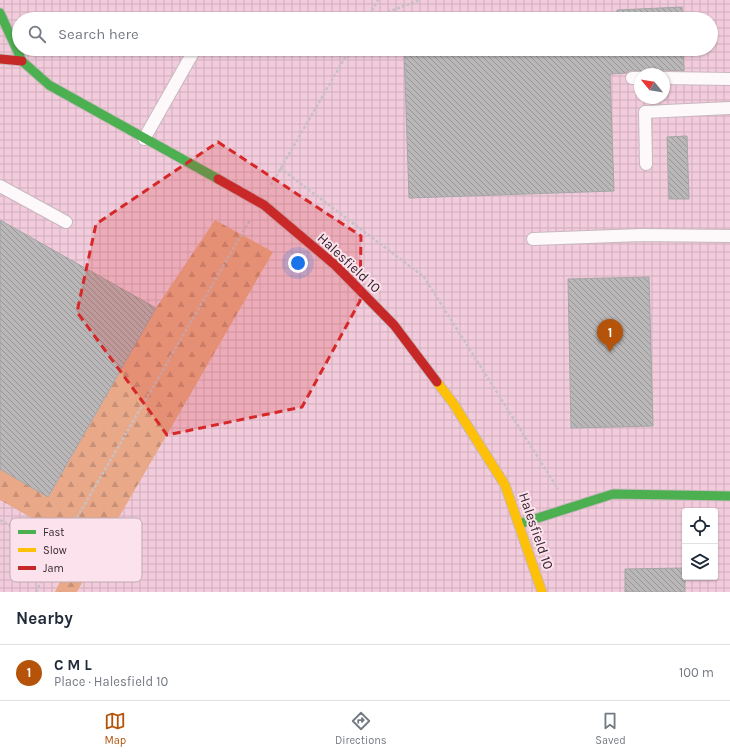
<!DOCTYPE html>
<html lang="en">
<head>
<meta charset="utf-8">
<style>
	body { margin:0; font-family:Karla,sans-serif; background:#f2f2f3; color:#1f2937 }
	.controls { position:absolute; right:12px; bottom:12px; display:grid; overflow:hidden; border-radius:4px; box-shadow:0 1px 3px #0004 }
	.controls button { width:36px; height:36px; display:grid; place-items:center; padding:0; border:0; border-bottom:1px solid #e0e1e3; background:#fff; color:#1f2937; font:20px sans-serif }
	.compass { position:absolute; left:634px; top:68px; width:36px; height:36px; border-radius:50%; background:#fff; box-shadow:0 1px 3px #0004; rotate:300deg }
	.you { position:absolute; left:298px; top:263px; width:14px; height:14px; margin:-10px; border:3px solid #fff; border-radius:50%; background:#1a73e8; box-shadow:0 0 0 6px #1a73e833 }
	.badge { display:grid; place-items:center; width:26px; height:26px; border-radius:50%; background:#b45309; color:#fff; font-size:13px; font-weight:700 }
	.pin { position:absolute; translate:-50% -33px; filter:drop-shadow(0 1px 2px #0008) }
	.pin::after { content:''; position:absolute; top:21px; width:14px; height:12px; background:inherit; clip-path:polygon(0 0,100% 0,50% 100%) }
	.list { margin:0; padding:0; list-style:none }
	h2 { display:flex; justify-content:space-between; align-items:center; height:52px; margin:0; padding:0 16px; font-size:17px }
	h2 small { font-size:13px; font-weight:400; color:#747a83 }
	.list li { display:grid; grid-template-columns:26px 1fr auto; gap:12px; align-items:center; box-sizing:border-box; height:56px; padding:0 16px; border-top:1px solid #e0e1e3 }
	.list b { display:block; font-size:15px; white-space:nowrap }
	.list p { margin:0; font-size:13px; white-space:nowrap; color:#747a83 }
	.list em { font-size:13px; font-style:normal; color:#747a83 }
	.icon { flex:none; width:22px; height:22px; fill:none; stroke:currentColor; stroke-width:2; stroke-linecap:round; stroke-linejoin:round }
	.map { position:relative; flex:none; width:730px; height:592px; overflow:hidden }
	.search { position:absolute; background:#fff; box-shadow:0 1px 3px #0004; left:12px; right:12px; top:12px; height:44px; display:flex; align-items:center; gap:10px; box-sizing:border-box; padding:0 14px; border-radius:22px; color:#747a83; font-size:15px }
	.sheet { height:108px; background:#fff }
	nav { display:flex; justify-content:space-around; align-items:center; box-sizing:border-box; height:56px; border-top:1px solid #e0e1e3; background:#fff; font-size:11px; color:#747a83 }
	nav a { display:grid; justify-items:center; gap:2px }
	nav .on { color:#b45309 }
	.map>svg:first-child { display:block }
	.industrial { fill:url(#industrial-grid); fill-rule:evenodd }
	.forest { fill:url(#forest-firs) }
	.building { fill:url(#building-back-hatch); stroke:#a6a5a6 }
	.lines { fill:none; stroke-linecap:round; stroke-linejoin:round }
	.lane-casing { stroke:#c9b7be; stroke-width:14 }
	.fast-casing { stroke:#c9b7be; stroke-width:11 }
	.slow-casing { stroke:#c9b7be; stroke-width:11 }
	.jam-casing { stroke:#c9b7be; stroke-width:11 }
	.path { stroke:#c9c0c3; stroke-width:2.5; stroke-dasharray:3 2; stroke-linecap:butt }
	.lane { stroke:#fdf9fb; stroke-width:12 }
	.fast { stroke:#4caf50; stroke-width:9 }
	.slow { stroke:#ffc107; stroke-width:9 }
	.jam { stroke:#c62828; stroke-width:9 }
	.marked { fill:#d62828; fill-opacity:0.2; stroke:#d62828; stroke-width:3; stroke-dasharray:8 5; stroke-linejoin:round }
	.labels { text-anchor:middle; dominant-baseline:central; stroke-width:4; stroke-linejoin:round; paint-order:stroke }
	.street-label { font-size:14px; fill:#36262d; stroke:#fce2ec }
	.key { fill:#fce2ec; stroke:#c1aab3; stroke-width:1 }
	.key-label { font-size:11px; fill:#36262d }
</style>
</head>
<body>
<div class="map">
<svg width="730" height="592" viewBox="0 0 730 592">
	<defs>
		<pattern id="industrial-grid" width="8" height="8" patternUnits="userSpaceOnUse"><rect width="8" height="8" fill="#f2ccdc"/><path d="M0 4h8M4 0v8" fill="none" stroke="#d0afbd"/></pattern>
		<pattern id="forest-firs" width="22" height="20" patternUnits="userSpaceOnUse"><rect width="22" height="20" fill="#e9a989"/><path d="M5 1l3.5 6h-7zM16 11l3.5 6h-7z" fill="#c89177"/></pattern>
		<pattern id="building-back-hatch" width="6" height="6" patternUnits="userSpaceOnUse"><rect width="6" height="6" fill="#b9b7b8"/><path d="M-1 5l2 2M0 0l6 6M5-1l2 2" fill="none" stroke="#979596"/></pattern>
	</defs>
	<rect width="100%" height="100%" fill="#f0d9e2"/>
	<path class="industrial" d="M0,0H730V592H0ZM19,19H711V49H19ZM640,74H664V98H640ZM685,511H715V577H685Z"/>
	<path class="forest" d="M215,220L273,252L97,555L77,592H55L78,544L0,500V469L49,496L156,308Z"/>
	<path class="building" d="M682,7L683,19H552L617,17V10Z
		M404,49H683L684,71L664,70L645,72L640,71L632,70L627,73L610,74L614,191L409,198Z
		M687,136L689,199H669L667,137Z
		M0,220L156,308L48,497L0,469Z
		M649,277L653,426L571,428L568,279Z
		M685,568V592H625V569Z"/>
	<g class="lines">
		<defs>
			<path id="lane" d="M632,78H640
				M664,78L730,79
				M144,139L195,49
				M646,164L645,112L730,108
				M0,186L66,222
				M533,239L642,235L730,236"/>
			<path id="fast" d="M0,13L22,61L49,85L218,179
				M519,524L613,494L730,496"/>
			<path id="slow" d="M437,382L453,403L505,485L542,592"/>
			<path id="jam" d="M0,59L22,61
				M218,179L264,205L335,265L394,325L437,382"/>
		</defs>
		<use href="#lane" class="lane-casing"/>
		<use href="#fast" class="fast-casing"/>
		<use href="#slow" class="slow-casing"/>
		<use href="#jam" class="jam-casing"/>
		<path class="path" d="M367,19L378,0
			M369,19L420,0
			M280,168L424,277L558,489
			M271,185L350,49
			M0,520L14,528L49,566
			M36,592L49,566L250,220"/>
		<use href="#lane" class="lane"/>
		<use href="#fast" class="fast"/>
		<use href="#slow" class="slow"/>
		<use href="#jam" class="jam"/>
	</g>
	<path class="marked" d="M218,142L361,236L360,301L302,407L167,435L77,312L96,224Z"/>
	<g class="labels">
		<g class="street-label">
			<text transform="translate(349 263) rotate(43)">Halesfield 10</text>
			<text transform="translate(536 531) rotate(71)">Halesfield 10</text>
		</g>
	</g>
	<rect x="10" y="518" width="132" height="64" rx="6" class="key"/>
	<rect x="18" y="530" width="18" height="4" fill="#4caf50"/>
	<rect x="18" y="548" width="18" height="4" fill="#ffc107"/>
	<rect x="18" y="566" width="18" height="4" fill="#c62828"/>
	<g class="key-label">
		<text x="43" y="536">Fast</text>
		<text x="43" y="554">Slow</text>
		<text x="43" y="572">Jam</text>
	</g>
</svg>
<div class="controls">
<button><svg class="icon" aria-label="locate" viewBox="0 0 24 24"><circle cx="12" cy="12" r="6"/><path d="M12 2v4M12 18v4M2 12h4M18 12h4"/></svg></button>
<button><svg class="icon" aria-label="layers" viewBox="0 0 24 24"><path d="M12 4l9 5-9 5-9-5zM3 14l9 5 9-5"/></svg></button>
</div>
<svg class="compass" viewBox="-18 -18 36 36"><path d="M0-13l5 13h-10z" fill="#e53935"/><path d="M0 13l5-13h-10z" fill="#747a83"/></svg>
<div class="you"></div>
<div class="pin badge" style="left:610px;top:352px">1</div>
<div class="search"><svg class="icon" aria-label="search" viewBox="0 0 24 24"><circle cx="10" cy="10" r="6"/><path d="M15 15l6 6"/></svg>Search here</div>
</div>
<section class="sheet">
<h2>Nearby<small></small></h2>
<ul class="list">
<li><span class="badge">1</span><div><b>C M L</b><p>Place · Halesfield 10</p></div><em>100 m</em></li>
</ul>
</section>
<nav>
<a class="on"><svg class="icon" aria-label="map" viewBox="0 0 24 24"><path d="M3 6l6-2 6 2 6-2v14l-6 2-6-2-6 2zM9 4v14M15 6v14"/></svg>Map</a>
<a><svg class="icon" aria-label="directions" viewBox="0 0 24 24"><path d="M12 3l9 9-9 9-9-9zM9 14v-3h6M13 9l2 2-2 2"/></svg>Directions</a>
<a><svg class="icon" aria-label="saved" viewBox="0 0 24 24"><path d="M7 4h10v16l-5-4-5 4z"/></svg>Saved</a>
</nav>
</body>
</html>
